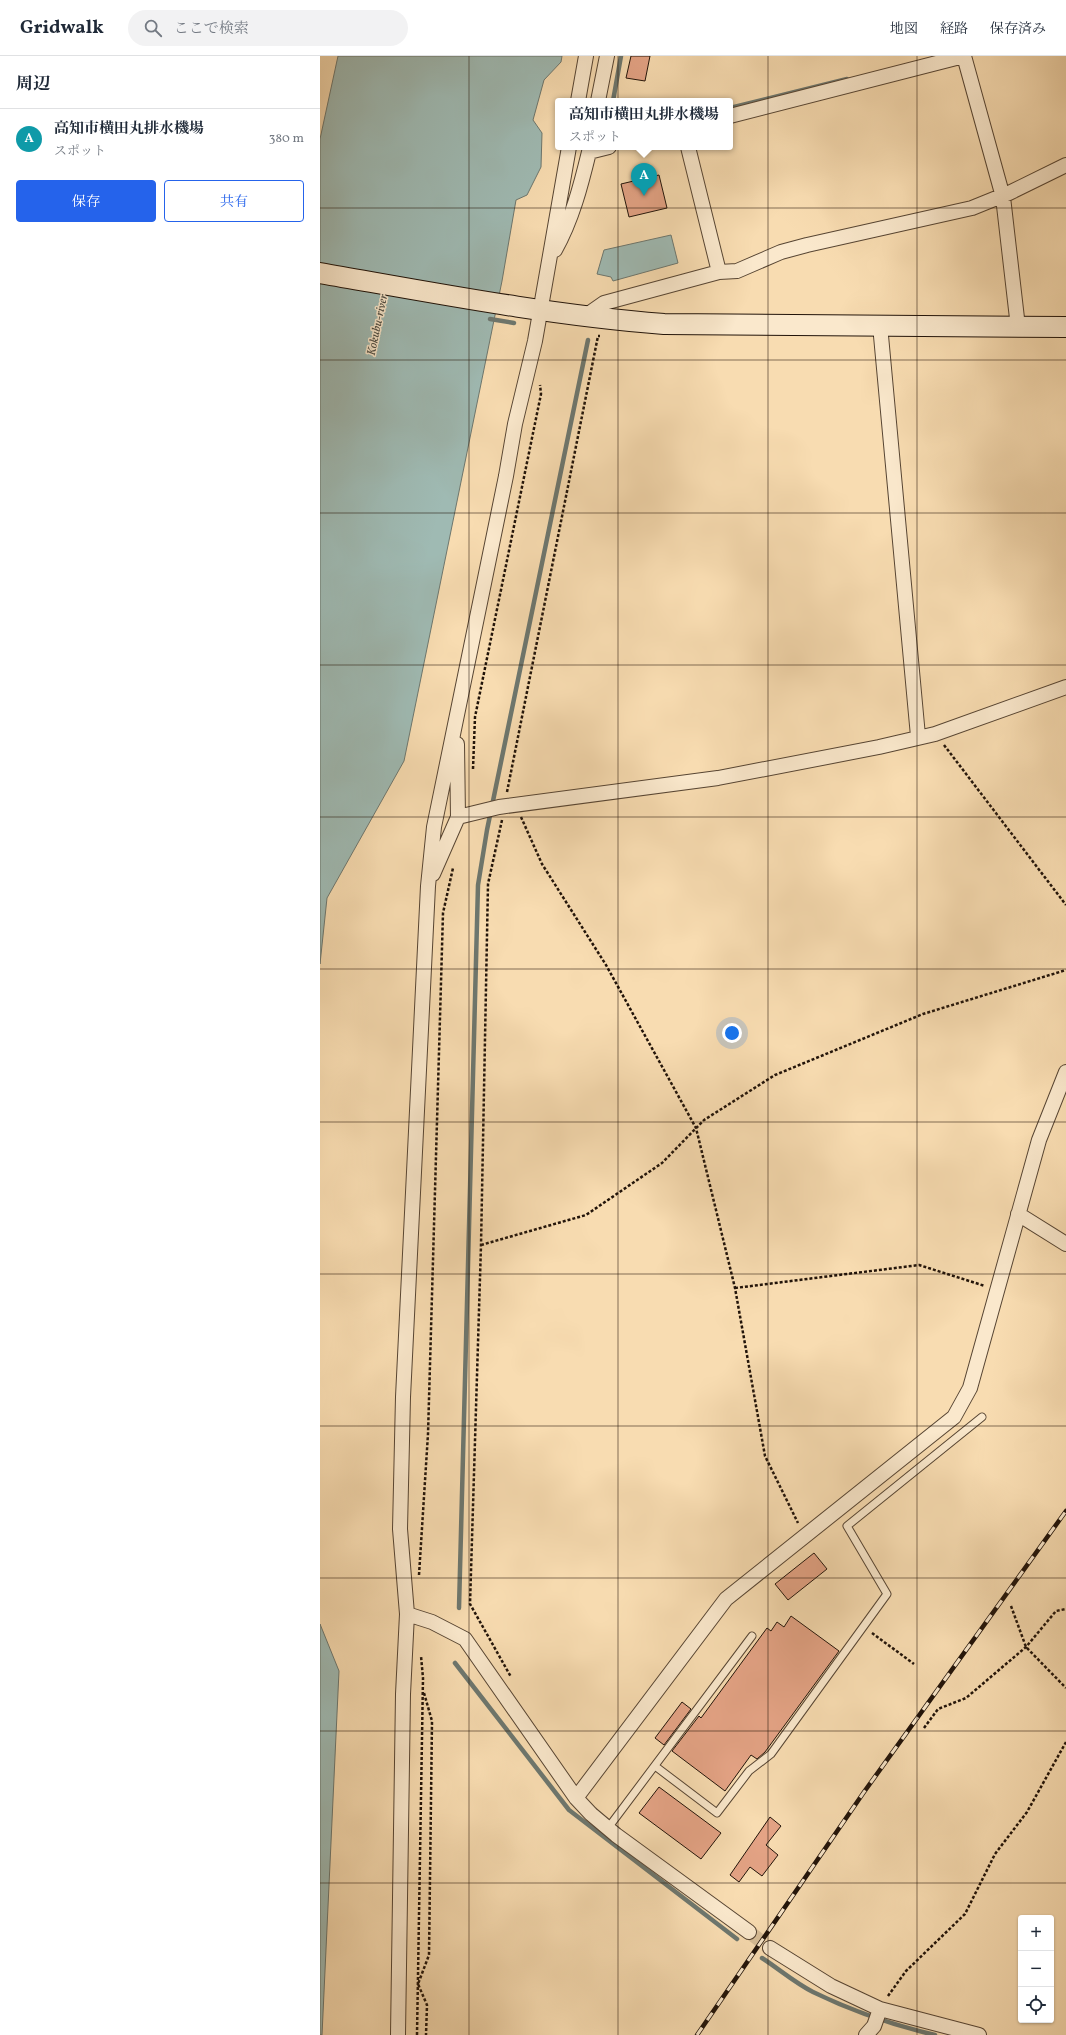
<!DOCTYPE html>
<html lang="ja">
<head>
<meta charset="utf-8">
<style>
	body { margin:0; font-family:Vollkorn,"Noto Serif JP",serif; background:#f2f2f3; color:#1f2937 }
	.controls { position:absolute; right:12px; bottom:12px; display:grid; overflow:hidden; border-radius:4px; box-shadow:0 1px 3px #0004 }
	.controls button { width:36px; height:36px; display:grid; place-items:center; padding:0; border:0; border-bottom:1px solid #e0e1e3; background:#fff; color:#1f2937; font:20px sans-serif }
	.you { position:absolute; left:412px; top:977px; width:14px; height:14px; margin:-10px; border:3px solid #fff; border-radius:50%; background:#1a73e8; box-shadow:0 0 0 6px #1a73e833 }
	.badge { display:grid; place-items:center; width:26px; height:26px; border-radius:50%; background:#2563eb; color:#fff; font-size:13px; font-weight:700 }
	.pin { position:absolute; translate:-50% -33px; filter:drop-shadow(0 1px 2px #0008) }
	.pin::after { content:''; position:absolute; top:21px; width:14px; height:12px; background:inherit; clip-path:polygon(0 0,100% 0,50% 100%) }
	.popup { position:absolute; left:235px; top:42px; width:178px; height:52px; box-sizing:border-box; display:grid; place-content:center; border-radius:4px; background:#fff; filter:drop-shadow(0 1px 3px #0005); font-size:13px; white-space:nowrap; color:#747a83 }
	.popup b { font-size:15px; color:#1f2937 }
	.popup::after { content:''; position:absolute; left:50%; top:100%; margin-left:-8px; border:8px solid transparent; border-top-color:#fff }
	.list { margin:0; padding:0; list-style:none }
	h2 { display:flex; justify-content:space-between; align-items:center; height:52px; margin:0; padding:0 16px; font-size:17px }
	h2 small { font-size:13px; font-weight:400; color:#747a83 }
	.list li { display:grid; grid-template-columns:26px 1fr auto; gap:12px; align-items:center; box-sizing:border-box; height:60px; padding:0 16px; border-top:1px solid #e0e1e3 }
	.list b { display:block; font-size:15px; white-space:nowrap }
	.list p { margin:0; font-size:13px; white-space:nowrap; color:#747a83 }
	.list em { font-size:13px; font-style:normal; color:#747a83 }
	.actions { display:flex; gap:8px; padding:12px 16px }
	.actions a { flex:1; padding:9px 0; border:1px solid #2563eb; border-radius:4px; text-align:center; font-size:14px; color:#2563eb }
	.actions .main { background:#2563eb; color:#fff }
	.icon { flex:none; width:22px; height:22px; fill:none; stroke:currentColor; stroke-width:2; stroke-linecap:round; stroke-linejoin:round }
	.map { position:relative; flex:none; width:746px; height:1979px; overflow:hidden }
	header { display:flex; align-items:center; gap:24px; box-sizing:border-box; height:56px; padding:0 20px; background:#fff; border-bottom:1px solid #e0e1e3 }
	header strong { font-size:19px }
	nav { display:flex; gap:22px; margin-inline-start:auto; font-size:14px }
	.search { width:280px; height:36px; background:#f2f2f3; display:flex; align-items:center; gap:10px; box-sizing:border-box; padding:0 14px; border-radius:22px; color:#747a83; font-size:15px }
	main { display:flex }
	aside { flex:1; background:#fff }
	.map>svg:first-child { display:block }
	.water { fill:#9fbab3; stroke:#6d776f }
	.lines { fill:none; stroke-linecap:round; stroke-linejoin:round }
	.stream { stroke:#6d776f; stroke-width:4.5 }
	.building { fill:#e4a385; stroke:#211309 }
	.street-tunnel { stroke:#d8be98; stroke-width:14; stroke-dasharray:14 7; stroke-linecap:butt }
	.lane-casing { stroke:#574533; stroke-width:9 }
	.street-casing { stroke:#574533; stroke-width:16 }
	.secondary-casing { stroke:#211309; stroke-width:22 }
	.path { stroke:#211309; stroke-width:2.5; stroke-dasharray:3 2; stroke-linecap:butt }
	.lane { stroke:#fae8cc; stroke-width:7 }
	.street { stroke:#fae8cc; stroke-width:14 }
	.secondary { stroke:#fae8cc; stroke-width:20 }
	.rail-casing { stroke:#211309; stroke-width:4.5 }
	.rail { stroke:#fae8cc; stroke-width:3; stroke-dasharray:9; stroke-linecap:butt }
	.grid { fill:none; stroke:#211309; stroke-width:1; stroke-opacity:0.55 }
	.labels { text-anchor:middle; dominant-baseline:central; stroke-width:3; stroke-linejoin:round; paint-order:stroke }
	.water-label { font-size:12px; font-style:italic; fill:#4d4d44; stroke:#fae8cc }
</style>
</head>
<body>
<header>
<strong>Gridwalk</strong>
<div class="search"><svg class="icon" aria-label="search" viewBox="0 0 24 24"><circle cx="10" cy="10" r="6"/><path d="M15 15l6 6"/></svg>ここで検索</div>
<nav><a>地図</a><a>経路</a><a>保存済み</a></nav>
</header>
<main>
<aside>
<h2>周辺<small></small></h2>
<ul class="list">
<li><span class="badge" style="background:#0f9aa8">A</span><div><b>高知市横田丸排水機場</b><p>スポット</p></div><em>380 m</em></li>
</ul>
<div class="actions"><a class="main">保存</a><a>共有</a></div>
</aside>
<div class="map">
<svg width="746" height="1979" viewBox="0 0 746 1979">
	<rect width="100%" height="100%" fill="#f8dcb1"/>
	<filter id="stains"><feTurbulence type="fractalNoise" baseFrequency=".005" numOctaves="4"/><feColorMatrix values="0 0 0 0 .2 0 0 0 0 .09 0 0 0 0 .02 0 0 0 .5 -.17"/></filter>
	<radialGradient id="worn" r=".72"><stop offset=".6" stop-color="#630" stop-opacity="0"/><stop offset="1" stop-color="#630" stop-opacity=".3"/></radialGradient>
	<path class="water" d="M18,0H242L241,6L224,24L213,64L222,77L221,111L207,139L196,144L182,225L84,705L7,842L0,908V83Z
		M351,179L358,207L293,225L291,221L277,218L284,194Z
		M0,1568L19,1615L2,1979H0Z"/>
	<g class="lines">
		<path class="stream" d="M293,45L301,0
			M410,52L527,23
			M170,263L194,267
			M139,1552L158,829L167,774L268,284
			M135,1607L249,1754L417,1883
			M442,1902C459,1913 475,1927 493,1936C532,1955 573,1969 615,1979"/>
	</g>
	<path class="building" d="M311,0H330L325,25L306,22Z
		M339,119L347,152L309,161L301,128Z
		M494,1497L507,1513L468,1544L455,1528Z
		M471,1560L519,1595L445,1696L437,1703L431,1699L405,1735L352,1695L379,1660L381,1662L447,1572L451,1575L457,1566L464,1571Z
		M362,1646L371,1653L344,1689L335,1682Z
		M339,1731L401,1777L381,1803L319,1757Z
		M450,1761L461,1770L446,1789L458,1799L442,1820L430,1811L419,1826L410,1819Z"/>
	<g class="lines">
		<path class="street-tunnel" d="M429,1876L450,1892"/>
		<defs>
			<path id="lane" d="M335,1710L397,1757L429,1715L451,1698L567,1538L527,1470L662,1361
				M288,1772L432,1580"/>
			<path id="street" d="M258,45L266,0
				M278,45L287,0
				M410,60L644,0L683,141L698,271
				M270,91L269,96L289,91
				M235,194C252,164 261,129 269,96
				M399,216L417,215L461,196L487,189L652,152L689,137L746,109
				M264,261L284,247L399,216L368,91
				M560,269L598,680
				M137,688L138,761L179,751L398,722L559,691L615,678L746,631
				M113,818L138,761
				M698,1158L746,1188
				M87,1558L112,1566L145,1583L256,1742L271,1758L296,1779L429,1876
				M256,1742L406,1543L634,1361L650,1332L719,1084L746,1016
				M450,1892L511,1930L560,1953L659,1979
				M78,1979L83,1638L87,1558L80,1473L83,1341L108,830L114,771L186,420L195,368L215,285L249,91
				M546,1979L554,1970L560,1953"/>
			<path id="secondary" d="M0,217C115,237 228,259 344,268L746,271"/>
		</defs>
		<use href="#lane" class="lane-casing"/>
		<use href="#street" class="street-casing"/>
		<use href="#secondary" class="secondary-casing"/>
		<path class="path" d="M624,689L746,849
			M153,713L155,661L221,338L220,329
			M187,736L278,280H280
			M201,761L222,808L286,909L376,1072L415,1232L445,1400L478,1467
			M182,764L168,828L161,1189L150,1548L191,1621
			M161,1189L266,1159L342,1107L384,1064L455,1019L603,958L746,914
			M415,1232L599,1209L665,1230
			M99,1519L108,1378L123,857L133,812
			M691,1550L706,1591L746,1632
			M552,1577L594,1608
			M104,1637L112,1665L109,1899L98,1928L107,1949L106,1979
			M604,1672L618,1653L646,1642L706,1591L736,1555L746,1553
			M568,1940L586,1915L645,1858L675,1798L707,1756L746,1686
			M97,1979L103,1622L101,1600"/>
		<use href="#lane" class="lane"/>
		<use href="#street" class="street"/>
		<use href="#secondary" class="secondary"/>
		<defs>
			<path id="rail" d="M377,1979L544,1736L746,1455"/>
		</defs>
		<use href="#rail" class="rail-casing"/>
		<use href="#rail" class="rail"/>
	</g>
	<path class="grid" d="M149,0V1979M298,0V1979M448,0V1979M597,0V1979M0,152H746M0,304H746M0,457H746M0,609H746M0,761H746M0,913H746M0,1066H746M0,1218H746M0,1370H746M0,1522H746M0,1675H746M0,1827H746"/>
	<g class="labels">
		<g class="water-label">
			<text transform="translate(58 269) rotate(-78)">Kokubu-river</text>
		</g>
	</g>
	<rect width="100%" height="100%" filter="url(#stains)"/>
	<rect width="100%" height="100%" fill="url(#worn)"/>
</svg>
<div class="controls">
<button>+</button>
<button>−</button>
<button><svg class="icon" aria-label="locate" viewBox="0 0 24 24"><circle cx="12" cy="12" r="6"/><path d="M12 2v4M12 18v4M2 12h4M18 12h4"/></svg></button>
</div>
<div class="you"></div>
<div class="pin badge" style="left:324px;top:140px;background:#0f9aa8">A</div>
<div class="popup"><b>高知市横田丸排水機場</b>スポット</div>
</div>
</main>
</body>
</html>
